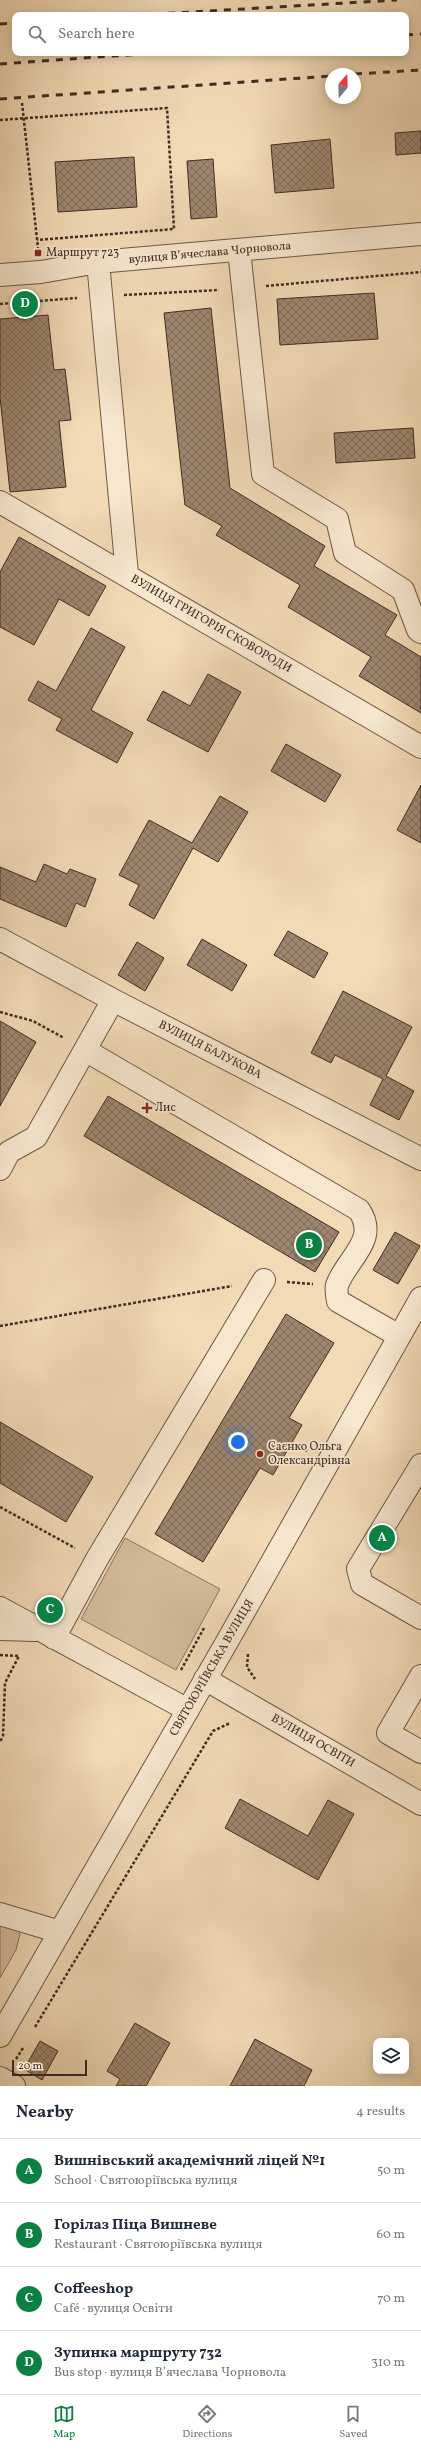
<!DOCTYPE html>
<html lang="en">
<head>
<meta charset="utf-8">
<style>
	body { margin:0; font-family:Vollkorn,serif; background:#f6f6f7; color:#1f2937 }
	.controls { position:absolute; right:12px; bottom:12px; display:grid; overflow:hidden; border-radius:8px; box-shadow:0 2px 10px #0003 }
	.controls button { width:36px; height:36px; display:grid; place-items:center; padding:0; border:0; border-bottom:1px solid #e0e1e3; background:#fff; color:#1f2937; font:20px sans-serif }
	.compass { position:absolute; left:325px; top:68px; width:36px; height:36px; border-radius:50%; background:#fff; box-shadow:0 2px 10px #0003; rotate:19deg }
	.scale { position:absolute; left:12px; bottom:10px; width:75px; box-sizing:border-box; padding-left:4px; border:2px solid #402c24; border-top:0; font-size:11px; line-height:14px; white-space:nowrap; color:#402c24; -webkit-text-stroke:3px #f7e7cf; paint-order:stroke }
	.you { position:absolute; left:238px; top:1442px; width:14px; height:14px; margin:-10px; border:3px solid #fff; border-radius:50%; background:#1a73e8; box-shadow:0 0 0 6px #1a73e833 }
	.badge { display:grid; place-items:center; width:26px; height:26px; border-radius:50%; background:#0b8043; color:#fff; font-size:13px; font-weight:700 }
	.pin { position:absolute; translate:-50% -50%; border:2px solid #fff; box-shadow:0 1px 4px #0006 }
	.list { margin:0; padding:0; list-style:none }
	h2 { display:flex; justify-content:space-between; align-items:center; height:52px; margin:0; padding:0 16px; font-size:17px }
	h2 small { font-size:13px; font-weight:400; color:#747a83 }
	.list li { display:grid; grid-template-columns:26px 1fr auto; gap:12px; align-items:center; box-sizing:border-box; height:64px; padding:0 16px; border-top:1px solid #e0e1e3 }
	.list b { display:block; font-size:15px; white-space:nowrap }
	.list p { margin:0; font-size:13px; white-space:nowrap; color:#747a83 }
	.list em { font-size:13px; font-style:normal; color:#747a83 }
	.icon { flex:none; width:22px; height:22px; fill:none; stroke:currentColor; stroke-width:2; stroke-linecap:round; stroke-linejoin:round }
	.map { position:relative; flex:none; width:421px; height:2086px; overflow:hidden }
	.search { position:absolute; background:#fff; box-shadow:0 2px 10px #0003; left:12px; right:12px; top:12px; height:44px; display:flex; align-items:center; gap:10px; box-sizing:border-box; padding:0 14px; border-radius:8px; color:#747a83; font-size:15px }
	.sheet { height:308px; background:#fff }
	nav { display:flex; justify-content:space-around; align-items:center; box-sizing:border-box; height:56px; border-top:1px solid #e0e1e3; background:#fff; font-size:11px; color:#747a83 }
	nav a { display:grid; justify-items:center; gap:2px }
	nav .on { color:#0b8043 }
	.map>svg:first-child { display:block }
	.green { fill:#d4bc9c; stroke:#8a7460 }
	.building { fill:url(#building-cross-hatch); stroke:#402c24 }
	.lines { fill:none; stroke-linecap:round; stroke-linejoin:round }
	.minor-casing { stroke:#6c5848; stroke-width:24 }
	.path { stroke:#402c24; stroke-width:2.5; stroke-dasharray:3 2; stroke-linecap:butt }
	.minor { stroke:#f7e7cf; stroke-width:22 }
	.rail { stroke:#402c24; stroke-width:3; stroke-dasharray:7 7; stroke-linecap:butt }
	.poi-dot { fill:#8f2418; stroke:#f7e7cf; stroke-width:1.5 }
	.labels { text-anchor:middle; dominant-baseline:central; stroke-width:3.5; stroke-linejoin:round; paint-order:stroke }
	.poi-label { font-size:12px; fill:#402c24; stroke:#f7e7cf; text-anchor:start }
	.street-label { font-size:12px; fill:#402c24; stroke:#f7e7cf }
</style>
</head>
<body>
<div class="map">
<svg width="421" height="2086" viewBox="0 0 421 2086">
	<defs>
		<pattern id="building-cross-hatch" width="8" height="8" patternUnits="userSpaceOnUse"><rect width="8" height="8" fill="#9d866f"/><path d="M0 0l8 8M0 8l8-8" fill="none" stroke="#816e5b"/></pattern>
	</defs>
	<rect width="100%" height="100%" fill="#f2dab5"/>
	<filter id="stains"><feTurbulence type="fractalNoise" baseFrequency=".005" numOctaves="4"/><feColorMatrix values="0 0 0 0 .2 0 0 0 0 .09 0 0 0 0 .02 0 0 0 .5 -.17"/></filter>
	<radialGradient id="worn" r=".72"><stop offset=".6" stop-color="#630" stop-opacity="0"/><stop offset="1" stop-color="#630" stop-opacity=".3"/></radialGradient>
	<path class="green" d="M125,1538L220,1589L176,1670L81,1619Z
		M0,1925L17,1929L20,1934L16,1950L0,1978Z"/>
	<path class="building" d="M421,131V153L396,155L395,133Z
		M330,139L334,188L275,193L271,145Z
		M134,157L137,207L58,212L55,162Z
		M213,159L217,217L191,219L187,161Z
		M374,293L378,339L280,345L277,299Z
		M211,308L230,488L325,546L314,566L397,615L385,635L421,657V713L359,676L371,657L288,607L300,585L216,535L222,526L185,505L164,313Z
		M48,315L54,370L65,369L71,420L59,421L66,487L10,492L0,397V319Z
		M413,428L415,458L336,463L334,433Z
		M19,537L106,586L89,616L59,599L34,645L0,627V572Z
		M91,628L125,647L91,710L133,733L117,763L56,730L62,719L28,700L38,681L56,691Z
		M208,674L241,692L208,752L147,720L163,691L190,706Z
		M286,744L341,775L325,802L271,771Z
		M421,785V843L397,830Z
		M220,796L248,812L218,862L193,848L154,919L129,905L139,885L119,875L149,820L192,843Z
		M44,864L67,874L70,869L96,879L85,907L76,903L66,927L0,899V867L36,882Z
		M288,931L328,953L314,978L274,955Z
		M202,939L247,965L232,991L187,965Z
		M137,942L164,958L145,991L118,975Z
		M343,991L412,1027L386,1076L414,1091L399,1120L370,1105L383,1079L335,1055L331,1063L311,1053Z
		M0,1021L36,1042L0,1106Z
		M108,1096L339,1232L315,1272L84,1136Z
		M395,1232L420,1246L398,1284L373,1270Z
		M286,1314L334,1343L289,1418L302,1425L273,1475L260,1468L203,1562L155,1534Z
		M0,1422L93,1477L66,1522L0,1483Z
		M240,1799L308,1836L328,1800L354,1814L318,1880L225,1828Z
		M135,2023L170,2043L146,2086H116L120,2079L107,2071Z
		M255,2039L312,2070L304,2086H230Z
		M40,2041L58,2051L42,2080L24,2069Z"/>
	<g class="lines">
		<defs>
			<path id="minor" d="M239,250L263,474L337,519L345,553L403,590L418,630L421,632
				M98,262L127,574
				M0,275L41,272L98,262L421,234
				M0,502L421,747
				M0,939L113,1000L421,1159
				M85,1050L359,1210C379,1240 348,1257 337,1285C336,1289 337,1296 338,1301L399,1336
				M0,1169L9,1152L36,1137L113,1000
				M421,1465L358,1569L362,1584L421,1618
				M0,1608L188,1710
				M0,1629L35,1630
				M54,1638L97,1559L264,1280
				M421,1676L388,1733L421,1752
				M205,1679L421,1804
				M0,1914L60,1932
				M0,2036L228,1640L421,1298
				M0,2078L14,2086"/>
		</defs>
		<use href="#minor" class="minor-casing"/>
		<path class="path" d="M22,103L38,248
			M0,120L167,108L174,229L37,240
			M266,286L421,272
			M124,295L219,290
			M0,304L77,298
			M0,1012L33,1021L64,1038
			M287,1282L313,1284
			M0,1326L232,1286
			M292,1443L307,1451
			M0,1507L75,1548
			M248,1654L247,1667L255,1679
			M0,1655L19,1656L5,1683L3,1736L0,1742
			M181,1670L204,1628
			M35,2027L213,1731L230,1723
			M16,2059L23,2048"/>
		<use href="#minor" class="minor"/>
		<path class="rail" d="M140,15L397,0
			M0,24L15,23
			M406,35L421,34
			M0,64L156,53
			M355,74L421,70
			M0,99L331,76"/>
	</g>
	<g class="poi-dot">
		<rect x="34" y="249" width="8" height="8" rx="2"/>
		<path d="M145 1102h4v4h4v4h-4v4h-4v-4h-4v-4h4z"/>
		<circle cx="260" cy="1454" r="4"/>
	</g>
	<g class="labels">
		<g class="poi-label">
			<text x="46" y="253">Маршрут 723</text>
			<text x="155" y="1108">Лис</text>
			<text x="268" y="1447">Саєнко Ольга<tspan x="268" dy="14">Олександрівна</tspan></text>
		</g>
		<g class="street-label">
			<text transform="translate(210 253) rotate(-5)">вулиця Вʼячеслава Чорновола</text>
			<text transform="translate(211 624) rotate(30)">ВУЛИЦЯ ГРИГОРІЯ СКОВОРОДИ</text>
			<text transform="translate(210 1050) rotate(27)">ВУЛИЦЯ БАЛУКОВА</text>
			<text transform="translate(212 1668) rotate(-60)">СВЯТОЮРІЇВСЬКА ВУЛИЦЯ</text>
			<text transform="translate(313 1741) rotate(30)">ВУЛИЦЯ ОСВІТИ</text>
		</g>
	</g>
	<rect width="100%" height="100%" filter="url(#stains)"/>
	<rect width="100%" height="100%" fill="url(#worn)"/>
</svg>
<div class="controls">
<button><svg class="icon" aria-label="layers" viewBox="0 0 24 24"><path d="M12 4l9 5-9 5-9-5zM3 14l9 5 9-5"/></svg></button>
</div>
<svg class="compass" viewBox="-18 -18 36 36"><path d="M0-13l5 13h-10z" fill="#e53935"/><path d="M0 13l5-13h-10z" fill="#747a83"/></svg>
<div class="scale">20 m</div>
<div class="you"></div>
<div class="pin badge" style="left:382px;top:1538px">A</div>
<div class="pin badge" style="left:309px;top:1245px">B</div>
<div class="pin badge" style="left:50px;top:1610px">C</div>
<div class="pin badge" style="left:25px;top:304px">D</div>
<div class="search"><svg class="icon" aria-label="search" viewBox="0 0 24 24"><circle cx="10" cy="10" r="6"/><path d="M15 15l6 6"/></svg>Search here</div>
</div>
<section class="sheet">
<h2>Nearby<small>4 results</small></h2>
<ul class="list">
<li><span class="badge">A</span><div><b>Вишнівський академічний ліцей №1</b><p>School · Святоюріївська вулиця</p></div><em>50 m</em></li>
<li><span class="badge">B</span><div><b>Горілаз Піца Вишневе</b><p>Restaurant · Святоюріївська вулиця</p></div><em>60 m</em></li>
<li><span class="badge">C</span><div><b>Coffeeshop</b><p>Café · вулиця Освіти</p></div><em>70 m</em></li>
<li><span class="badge">D</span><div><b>Зупинка маршруту 732</b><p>Bus stop · вулиця Вʼячеслава Чорновола</p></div><em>310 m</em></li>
</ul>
</section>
<nav>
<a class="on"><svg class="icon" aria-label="map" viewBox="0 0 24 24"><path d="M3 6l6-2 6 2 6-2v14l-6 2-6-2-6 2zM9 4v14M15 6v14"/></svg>Map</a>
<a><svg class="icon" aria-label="directions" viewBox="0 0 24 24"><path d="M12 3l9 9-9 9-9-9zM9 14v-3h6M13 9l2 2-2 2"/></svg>Directions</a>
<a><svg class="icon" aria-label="saved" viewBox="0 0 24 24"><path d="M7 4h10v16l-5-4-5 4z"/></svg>Saved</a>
</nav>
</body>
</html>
